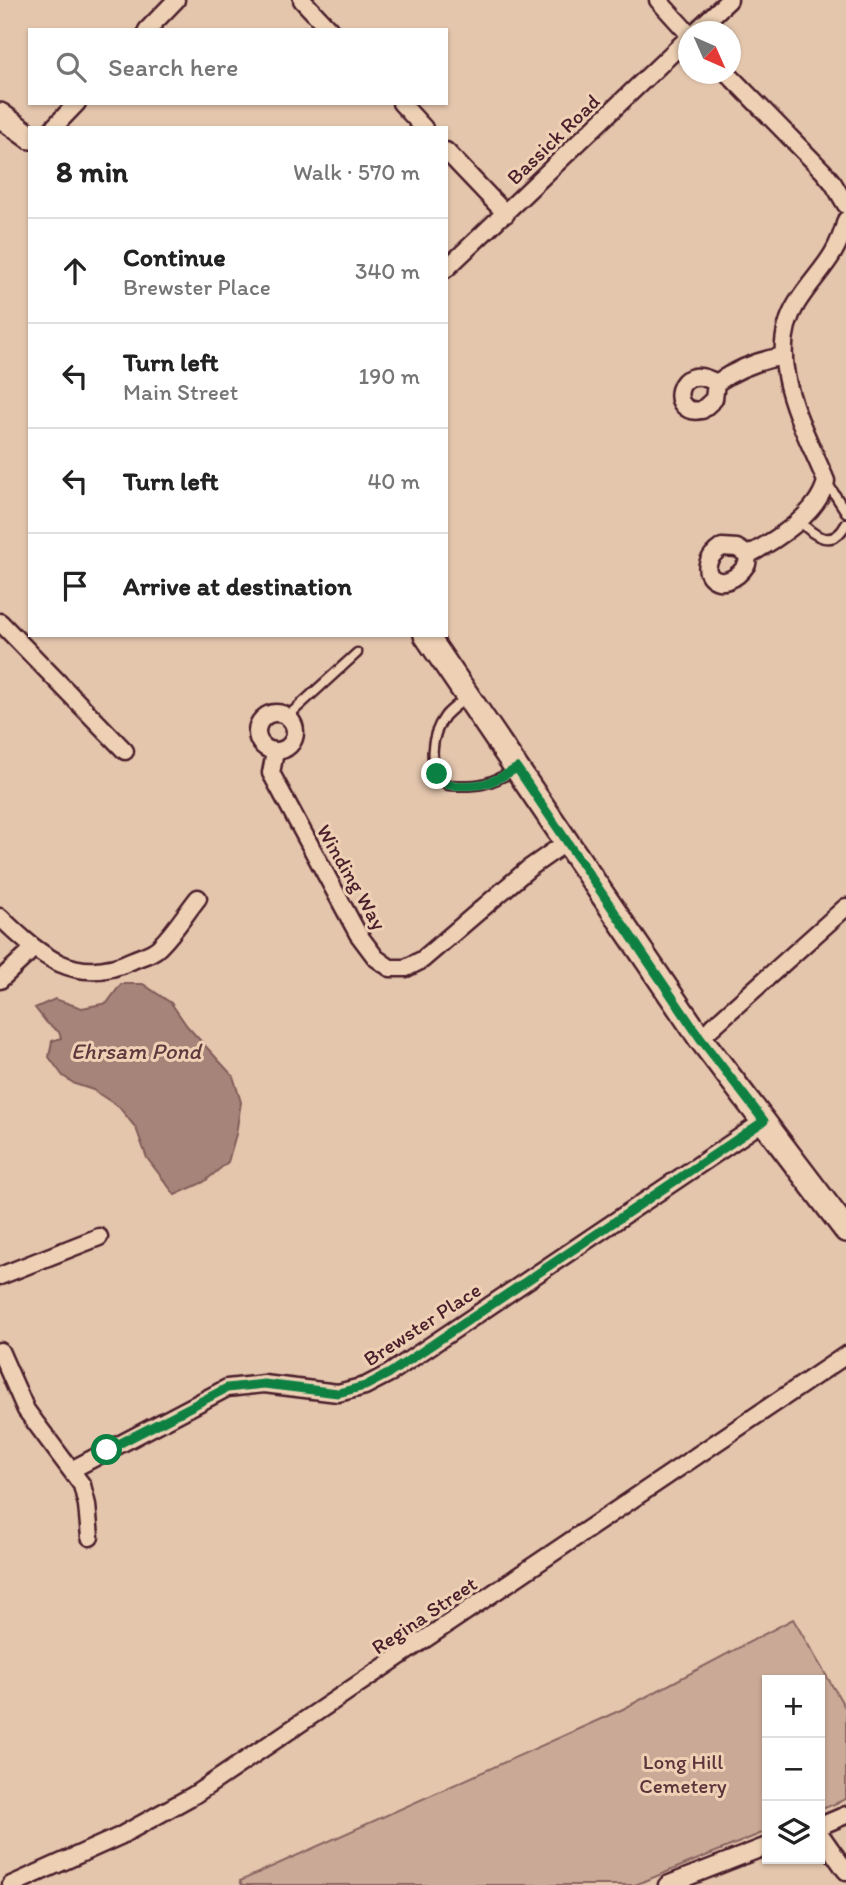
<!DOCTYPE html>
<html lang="en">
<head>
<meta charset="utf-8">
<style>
	body { margin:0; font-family:Itim,sans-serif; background:#f6f6f6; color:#222 }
	.controls { position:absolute; right:21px; bottom:21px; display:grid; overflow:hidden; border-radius:0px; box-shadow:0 2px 5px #0004 }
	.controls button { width:63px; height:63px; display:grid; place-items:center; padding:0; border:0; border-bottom:2px solid #e0e0e0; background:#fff; color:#222; font:35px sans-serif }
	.compass { position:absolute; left:678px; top:21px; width:63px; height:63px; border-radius:50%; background:#fff; box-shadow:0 2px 5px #0004; rotate:135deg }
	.stop { position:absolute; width:21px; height:21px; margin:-16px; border:5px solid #0b8043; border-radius:50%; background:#fff }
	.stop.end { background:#0b8043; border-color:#fff; box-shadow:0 2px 7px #0008 }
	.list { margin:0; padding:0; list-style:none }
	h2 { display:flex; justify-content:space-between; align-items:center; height:91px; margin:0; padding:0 28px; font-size:30px }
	h2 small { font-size:23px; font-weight:400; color:#767676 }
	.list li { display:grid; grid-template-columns:46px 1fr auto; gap:21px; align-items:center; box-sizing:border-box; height:105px; padding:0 28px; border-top:2px solid #e0e0e0 }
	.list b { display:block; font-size:26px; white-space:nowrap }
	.list p { margin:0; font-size:23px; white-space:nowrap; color:#767676 }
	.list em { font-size:23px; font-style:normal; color:#767676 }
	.icon { flex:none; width:38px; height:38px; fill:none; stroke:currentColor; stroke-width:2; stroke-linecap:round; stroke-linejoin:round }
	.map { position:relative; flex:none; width:846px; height:1885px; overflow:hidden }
	.search { position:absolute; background:#fff; box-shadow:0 2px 5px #0004; left:28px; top:28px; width:420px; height:77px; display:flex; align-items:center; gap:18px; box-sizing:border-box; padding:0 24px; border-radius:0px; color:#767676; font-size:26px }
	.panel { position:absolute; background:#fff; box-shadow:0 2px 5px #0004; left:28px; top:126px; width:420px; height:511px; border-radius:0px }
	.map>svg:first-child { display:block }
	.green { fill:#caaa97; stroke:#8a6461; stroke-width:2 }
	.water { fill:#a78479; stroke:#825c5a; stroke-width:2 }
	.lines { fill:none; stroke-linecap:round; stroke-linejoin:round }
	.service-casing { stroke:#4a1f2b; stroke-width:13 }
	.minor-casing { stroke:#4a1f2b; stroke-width:21 }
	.secondary-casing { stroke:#4a1f2b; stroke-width:28 }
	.service { stroke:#eed1b5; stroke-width:8 }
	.minor { stroke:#eed1b5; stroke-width:16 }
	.secondary { stroke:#eed1b5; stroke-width:23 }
	.route { stroke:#0b8043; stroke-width:9 }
	.labels { text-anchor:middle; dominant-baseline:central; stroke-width:6; stroke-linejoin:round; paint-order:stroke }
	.street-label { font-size:21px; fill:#4a1f2b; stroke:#eed1b5 }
	.park-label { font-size:21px; fill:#5d343b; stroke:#eed1b5 }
	.water-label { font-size:23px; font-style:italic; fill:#61383e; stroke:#eed1b5 }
</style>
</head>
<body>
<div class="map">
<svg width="846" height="1885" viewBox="0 0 846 1885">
	<rect width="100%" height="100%" fill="#e4c6ad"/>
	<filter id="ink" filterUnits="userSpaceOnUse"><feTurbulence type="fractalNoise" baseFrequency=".0143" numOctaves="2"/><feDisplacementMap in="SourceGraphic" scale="14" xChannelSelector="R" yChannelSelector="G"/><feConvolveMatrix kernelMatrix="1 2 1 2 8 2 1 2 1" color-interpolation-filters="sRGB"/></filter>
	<g filter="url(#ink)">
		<path class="green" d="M793,1619L846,1709V1799L820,1810V1680H767V1831L635,1885H242L240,1881L623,1709Z"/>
		<path class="water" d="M121,984H143L171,1003L187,1026L233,1076L241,1102L236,1134L228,1162L204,1182L175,1195L147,1158L136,1128L119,1107L93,1090L75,1084L63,1076L49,1057L52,1041L61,1038L59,1032L47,1023L35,1008L55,999L82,1008L107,1003Z"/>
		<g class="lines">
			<defs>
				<path id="service" d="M826,481L846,512
					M799,520C814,537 833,549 846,524
					M466,698C460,703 451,709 445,716C431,735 425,769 448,785C478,787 489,785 515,770
					M288,716L357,653"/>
				<path id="minor" d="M302,0L330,30
					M658,0L688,33
					M147,30L176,0
					M695,32L729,0
					M728,74L823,171L833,183L846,205
					M401,103L424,128
					M53,128L77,103
					M446,151L506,214
					M446,269L688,38
					M716,383C675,358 666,417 702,410L714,399L716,383C737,369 759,360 784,356
					M748,555L737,548L722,547C687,570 723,601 747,564L748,555C776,540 819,513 826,481C804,427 762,359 797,303C817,271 836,261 846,220
					M0,622L125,751
					M257 732a19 19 0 1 1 38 0a19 19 0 1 1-38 0Z
					M275,752L271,773L358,934L376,958L390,968H406L422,960L528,869L568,841
					M0,917C39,955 76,988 133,960C142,956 155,953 161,945C175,931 186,913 198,898
					M0,980L33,949
					M700,1038L846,907
					M0,1276L99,1237
					M0,1351L26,1410L82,1485L87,1505L90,1537
					M71,1470L227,1388L264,1384L338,1393L365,1386L390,1373L764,1121
					M820,1826L846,1815
					M820,1834L846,1871
					M11,1885L120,1836L194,1795L846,1355
					M667,1885L767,1846"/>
				<path id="secondary" d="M0,115L30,137
					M426,635L700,1038L846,1230"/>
			</defs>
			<use href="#service" class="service-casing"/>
			<use href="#minor" class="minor-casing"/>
			<use href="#secondary" class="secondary-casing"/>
			<use href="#service" class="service"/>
			<use href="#minor" class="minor"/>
			<use href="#secondary" class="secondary"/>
		</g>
	</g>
	<g class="lines" filter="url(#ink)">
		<path class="route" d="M107,1450L227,1388L264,1384L338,1393L365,1386L390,1373L764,1121L700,1038L517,768C489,785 481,787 448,785L437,774"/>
	</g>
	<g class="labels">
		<g class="street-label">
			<text transform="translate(553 139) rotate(-44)">Bassick Road</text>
			<text transform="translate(352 877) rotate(60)">Winding Way</text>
			<text transform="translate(422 1324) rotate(-33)">Brewster Place</text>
			<text transform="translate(424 1615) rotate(-34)">Regina Street</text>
		</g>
		<g class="park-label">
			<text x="683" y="1761">Long Hill<tspan x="683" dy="24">Cemetery</tspan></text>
		</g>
		<g class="water-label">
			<text x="136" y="1051">Ehrsam Pond</text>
		</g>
	</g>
</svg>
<div class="controls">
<button>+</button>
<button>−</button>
<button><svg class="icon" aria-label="layers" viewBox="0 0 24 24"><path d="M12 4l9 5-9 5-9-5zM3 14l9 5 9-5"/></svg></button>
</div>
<svg class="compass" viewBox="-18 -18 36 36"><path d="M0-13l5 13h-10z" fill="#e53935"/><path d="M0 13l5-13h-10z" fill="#767676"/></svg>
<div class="stop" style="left:107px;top:1450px"></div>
<div class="stop end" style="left:437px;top:774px"></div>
<div class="search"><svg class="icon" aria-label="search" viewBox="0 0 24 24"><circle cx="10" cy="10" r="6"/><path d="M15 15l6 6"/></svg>Search here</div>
<section class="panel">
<h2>8 min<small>Walk · 570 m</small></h2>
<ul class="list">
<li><svg class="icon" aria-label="ahead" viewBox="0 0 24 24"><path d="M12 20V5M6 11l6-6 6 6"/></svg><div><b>Continue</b><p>Brewster Place</p></div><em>340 m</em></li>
<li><svg class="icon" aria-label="left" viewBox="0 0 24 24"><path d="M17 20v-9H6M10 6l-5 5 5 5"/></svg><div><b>Turn left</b><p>Main Street</p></div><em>190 m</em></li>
<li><svg class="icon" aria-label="left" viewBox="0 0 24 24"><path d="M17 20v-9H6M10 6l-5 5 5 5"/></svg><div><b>Turn left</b></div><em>40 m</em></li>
<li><svg class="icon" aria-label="arrive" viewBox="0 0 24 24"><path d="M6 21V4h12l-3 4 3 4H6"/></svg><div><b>Arrive at destination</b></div></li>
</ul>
</section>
</div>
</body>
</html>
